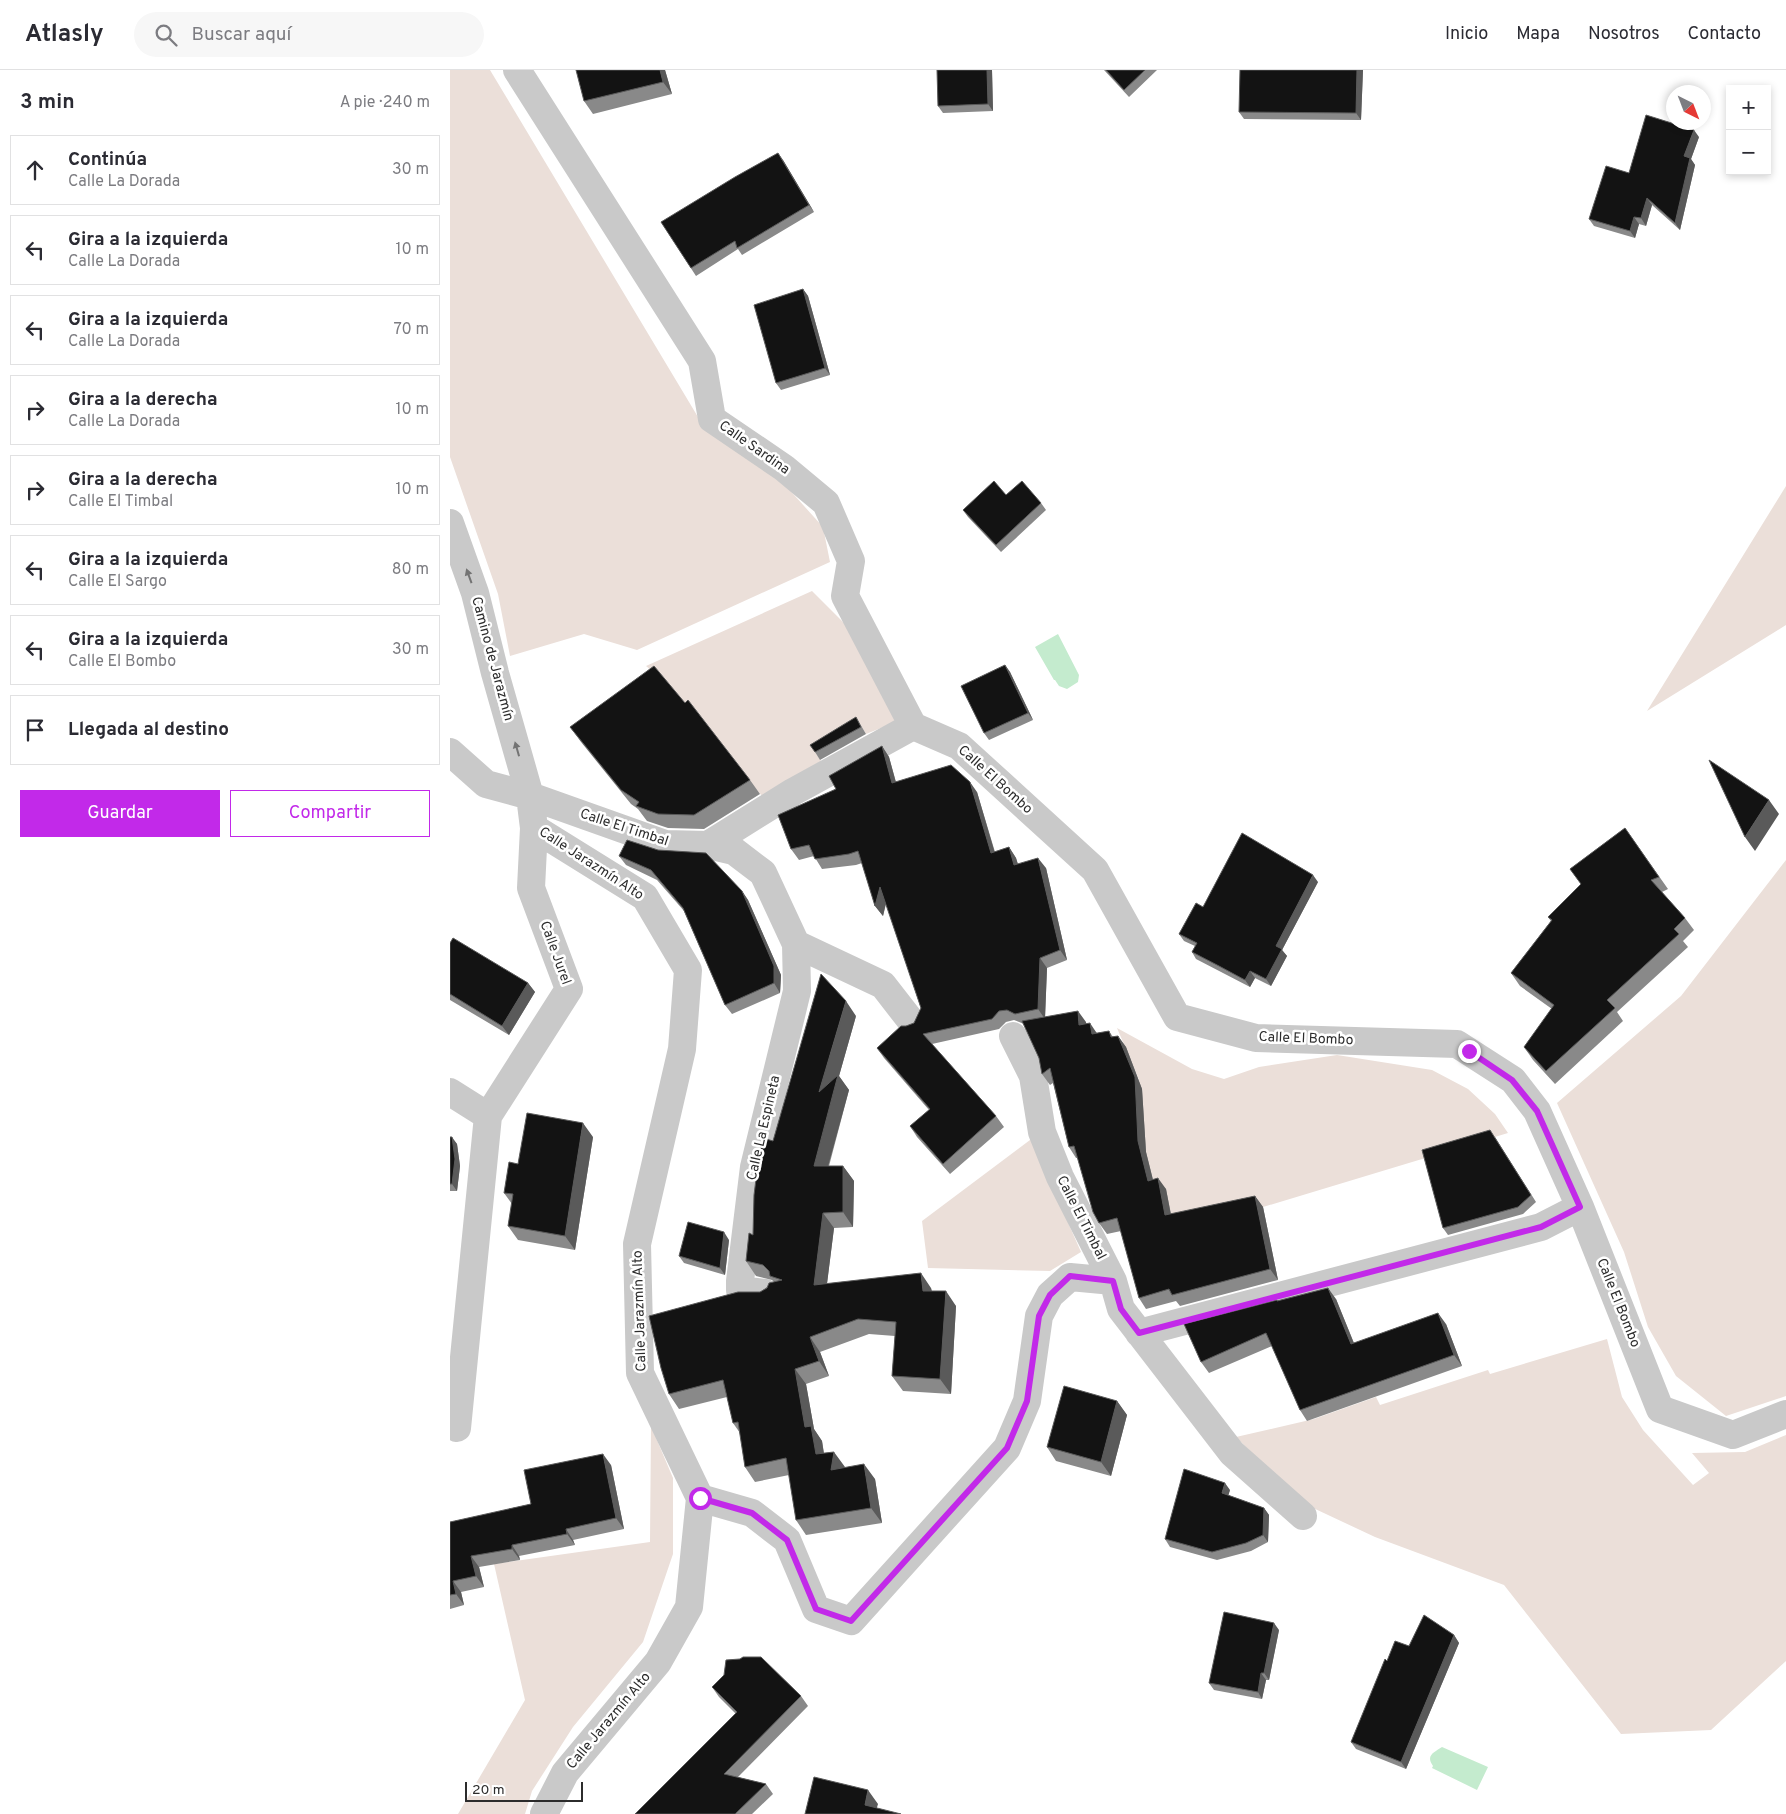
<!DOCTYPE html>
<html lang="es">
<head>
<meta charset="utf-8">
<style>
	body { margin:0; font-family:Overpass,sans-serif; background:#f7f7f7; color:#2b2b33 }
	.controls { position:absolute; right:15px; top:15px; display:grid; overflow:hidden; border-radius:0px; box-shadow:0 2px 8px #0003 }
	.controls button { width:45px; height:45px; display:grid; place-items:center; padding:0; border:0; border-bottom:1px solid #e1e1e2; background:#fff; color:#2b2b33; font:25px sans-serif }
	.compass { position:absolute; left:1216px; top:15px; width:45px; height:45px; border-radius:50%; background:#fff; box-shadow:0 2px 8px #0003; rotate:138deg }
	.scale { position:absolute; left:15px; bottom:12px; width:118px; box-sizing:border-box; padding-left:5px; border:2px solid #2c2c2c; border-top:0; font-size:14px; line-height:18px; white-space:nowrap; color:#2c2c2c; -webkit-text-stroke:4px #fff; paint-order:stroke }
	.stop { position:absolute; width:15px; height:15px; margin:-11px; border:4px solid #c229e9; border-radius:50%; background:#fff }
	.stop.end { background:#c229e9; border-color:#fff; box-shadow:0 1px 5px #0008 }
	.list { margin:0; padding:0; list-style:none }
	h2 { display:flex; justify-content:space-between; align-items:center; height:65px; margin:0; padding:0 20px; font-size:21px }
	h2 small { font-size:16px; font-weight:400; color:#7c7c81 }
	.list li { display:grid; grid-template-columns:32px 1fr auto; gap:15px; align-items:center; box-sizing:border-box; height:70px; margin:0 10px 10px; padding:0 10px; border:1px solid #e1e1e2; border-radius:0px }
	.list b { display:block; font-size:19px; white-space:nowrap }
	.list p { margin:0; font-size:16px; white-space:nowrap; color:#7c7c81 }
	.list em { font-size:16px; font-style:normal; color:#7c7c81 }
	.actions { display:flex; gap:10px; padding:15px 20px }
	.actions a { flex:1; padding:11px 0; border:1px solid #c229e9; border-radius:0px; text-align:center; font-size:18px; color:#c229e9 }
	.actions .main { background:#c229e9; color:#fff }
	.icon { flex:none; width:28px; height:28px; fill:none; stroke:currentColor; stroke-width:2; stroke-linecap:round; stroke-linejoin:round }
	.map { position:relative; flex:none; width:1336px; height:1744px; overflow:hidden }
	header { display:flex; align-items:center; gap:30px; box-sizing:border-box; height:70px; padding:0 25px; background:#fff; border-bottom:1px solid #e1e1e2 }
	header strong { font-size:24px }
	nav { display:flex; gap:28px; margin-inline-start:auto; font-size:18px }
	.search { width:350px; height:45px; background:#f7f7f7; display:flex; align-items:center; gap:12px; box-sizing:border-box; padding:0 18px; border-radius:28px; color:#7c7c81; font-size:19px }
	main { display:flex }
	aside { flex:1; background:#fff }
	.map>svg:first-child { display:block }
	.green { fill:#ebdfd9 }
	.water { fill:#c4ebce }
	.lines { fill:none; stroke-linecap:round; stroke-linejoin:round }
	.minor { stroke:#c9c9c9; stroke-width:28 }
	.wall { fill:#898989 }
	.shaded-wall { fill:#5a5a5a }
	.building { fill:#131313; stroke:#5a5a5a }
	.oneway { fill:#737373 }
	.route { stroke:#c229e9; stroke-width:6 }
	.labels { text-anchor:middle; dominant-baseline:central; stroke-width:5; stroke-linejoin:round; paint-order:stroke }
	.street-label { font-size:14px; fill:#2c2c2c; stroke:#fff }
</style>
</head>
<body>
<header>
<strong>Atlasly</strong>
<div class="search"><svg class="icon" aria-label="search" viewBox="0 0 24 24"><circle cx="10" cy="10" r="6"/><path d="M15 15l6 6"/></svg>Buscar aquí</div>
<nav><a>Inicio</a><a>Mapa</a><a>Nosotros</a><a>Contacto</a></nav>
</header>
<main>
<aside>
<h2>3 min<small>A pie · 240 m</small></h2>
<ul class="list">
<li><svg class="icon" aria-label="ahead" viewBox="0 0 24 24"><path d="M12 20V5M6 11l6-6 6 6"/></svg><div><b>Continúa</b><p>Calle La Dorada</p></div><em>30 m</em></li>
<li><svg class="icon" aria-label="left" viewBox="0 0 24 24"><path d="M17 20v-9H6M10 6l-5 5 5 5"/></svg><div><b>Gira a la izquierda</b><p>Calle La Dorada</p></div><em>10 m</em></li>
<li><svg class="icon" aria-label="left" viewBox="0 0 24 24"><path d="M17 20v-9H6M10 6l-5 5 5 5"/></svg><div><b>Gira a la izquierda</b><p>Calle La Dorada</p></div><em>70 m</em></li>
<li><svg class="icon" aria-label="right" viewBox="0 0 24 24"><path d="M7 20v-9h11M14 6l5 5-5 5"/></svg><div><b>Gira a la derecha</b><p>Calle La Dorada</p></div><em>10 m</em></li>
<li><svg class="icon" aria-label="right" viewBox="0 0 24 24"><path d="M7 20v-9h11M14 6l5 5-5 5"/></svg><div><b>Gira a la derecha</b><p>Calle El Timbal</p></div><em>10 m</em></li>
<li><svg class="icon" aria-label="left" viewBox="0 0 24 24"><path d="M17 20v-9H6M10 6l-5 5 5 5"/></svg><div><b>Gira a la izquierda</b><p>Calle El Sargo</p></div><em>80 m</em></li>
<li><svg class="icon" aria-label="left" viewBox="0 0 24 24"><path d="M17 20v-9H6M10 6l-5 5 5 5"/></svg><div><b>Gira a la izquierda</b><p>Calle El Bombo</p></div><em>30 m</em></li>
<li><svg class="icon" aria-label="arrive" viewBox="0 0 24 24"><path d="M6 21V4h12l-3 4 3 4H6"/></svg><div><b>Llegada al destino</b></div></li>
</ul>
<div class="actions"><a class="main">Guardar</a><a>Compartir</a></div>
</aside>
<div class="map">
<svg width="1336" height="1744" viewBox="0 0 1336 1744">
	<rect width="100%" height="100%" fill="#fff"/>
	<path class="green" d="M0,0H40L248,347L327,406L373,457L380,492L187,580L134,564L60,586L48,524L0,387Z
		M1336,416V555L1197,641Z
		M362,521L400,559L451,650L416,664L410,654L365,682L371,691L312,726L214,611L196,596Z
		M1336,790V1326L1276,1346L1226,1306L1198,1257L1174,1182L1107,1033L1231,926Z
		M667,958L742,999L774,1009L809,997L887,985L982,1000L1018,1019L1045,1044L1058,1063L813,1137L774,1145L721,1148L716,1120L706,1122L696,1084L689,1010Z
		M584,1067L597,1105L631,1182L600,1201L478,1198L472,1151Z
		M1157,1269L1172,1327L1193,1360L1243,1415L1259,1403L1242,1383L1295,1382L1336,1365V1591L1261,1660L1171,1664L1054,1515L925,1467L861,1437L843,1425L786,1367L864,1349L926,1327L930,1335L1038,1300L1040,1304Z
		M201,1356L223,1408V1484L193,1572L123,1657L82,1721L75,1744H8L75,1630L44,1494L200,1472Z"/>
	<path class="water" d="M608,564L629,605L628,612L617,619L609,616L605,610H604L585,577Z
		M992,1677L1038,1697L1027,1720L982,1698L983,1696C975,1685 985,1682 992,1677Z"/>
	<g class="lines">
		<path class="minor" d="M67,0L252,291L262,349L334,398L376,433L401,491L395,526L463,656
			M0,453L25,523L45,603L80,726L84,758L195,827L238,900L232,979L187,1174L190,1303L250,1428L239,1537L208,1592L115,1703L94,1744
			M0,682L36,714L80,726L215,774L258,775L284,781L313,803L346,874L433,915L461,951
			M258,775L343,722L463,656L509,676L645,800L727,947L806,968L1007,974L1063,1010L1087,1041L1130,1137L1210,1339L1283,1365L1336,1344
			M563,966L583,1006L592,1062L610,1107L663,1211L671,1239L782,1383L853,1446
			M0,1022L38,1046L7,1358
			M38,1046L119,919L81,818L84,758
			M315,1223L290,1220V1211L304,1097L347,921L346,874
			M689,1263L1091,1157L1130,1137
			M250,1428L302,1443L337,1470L366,1539L401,1551L557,1378L577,1331L589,1246L600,1225L620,1207L663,1211"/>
	</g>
	<path class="wall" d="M215,0L222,24L143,44L134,31Z
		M487,0H542L543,41L493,43L488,36Z
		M654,0H707L679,27Z
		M913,0L911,50L794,49L789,42Z
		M1249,67L1241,89L1245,95L1230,160L1202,135L1196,156L1189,154L1185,168L1144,156L1139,149L1179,103Z
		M333,90L364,142L292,185L288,179L246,206L211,152Z
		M353,219L358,226L380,305L331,320L326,313Z
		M556,425L591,433L596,440L551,482L518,447L513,440Z
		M555,595L560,602L583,650L539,670L534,663Z
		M406,647L416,664L370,690L365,682Z
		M120,657L300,710L310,724L254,759L218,758L197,751L188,739L181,734L131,672Z
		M432,676L439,687L446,712L527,722L545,782L559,777L566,788L568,794L596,798L617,890L597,898L595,947L636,952V954L647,963L659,961L663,967L668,966L676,977L692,1019L696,1082L703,1110L716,1119L721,1144L805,1126L813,1137L828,1210L730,1236L726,1231L696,1239L689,1228L671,1161L657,1164L649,1153L628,1088H626L619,1077L603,1013L600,1015L592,1004L589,988L574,954L564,950L556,952L549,959L482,974L546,1046L554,1057L500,1104L467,1067L460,1056L479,1040L434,988L427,978L456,956L464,953L471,938L436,834L433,846L425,836L412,793L406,795L372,799L364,786L349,790L341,779L386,719Z
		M1175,758L1218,819L1212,822L1235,848L1244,860L1233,871L1238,877L1167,942L1173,951L1105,1014L1083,990L1074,977L1102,939L1070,916L1061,903L1101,851L1098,847L1131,814L1120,799Z
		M169,786L292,821L298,830L331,905L330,923L282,944L275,935L234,841L207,810L176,795Z
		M868,812L832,880L837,886L821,916L805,908L800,917L746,889L742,882L745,876L734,871L729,864L753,837Z
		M0,873L78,913L85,922L59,965L0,930Z
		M406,946L389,1006L399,1020L379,1096H393L404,1111L403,1157L384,1158L377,1213L481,1218L482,1221L506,1236L501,1324L453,1321L442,1306L445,1266L419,1264L370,1282L379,1306L356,1314L364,1359L372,1371L374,1383L394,1398L425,1409L432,1453L356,1465L346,1450L339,1405L305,1412L295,1397L290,1363L283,1353L277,1327L229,1339L219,1324L310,1222L324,1212L322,1210L306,1206L296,1191L303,1165L323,1071Z
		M0,1067L7,1074L10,1096L7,1121H0Z
		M143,1067L125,1180L68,1170L58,1156L62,1134L54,1123L68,1094Z
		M1045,1067L1086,1132L1073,1144L998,1165L993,1158Z
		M279,1170L275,1205L234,1193L229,1186Z
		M886,1229L904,1273L996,1254L1012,1296L857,1351L850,1340L822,1276L759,1303L751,1292L827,1230L828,1231Z
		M667,1331L677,1345L661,1406L606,1391L597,1377Z
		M161,1395L174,1459L123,1470L125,1475L69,1486L70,1490L29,1497L34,1517L11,1522L14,1535L0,1539V1452L81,1434Z
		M780,1420L778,1425L814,1438L819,1445L818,1472L801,1481L767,1490L720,1477L715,1469Z
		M829,1560L819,1610H816L812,1629L764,1620L759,1613Z
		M1004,1565L1009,1573L956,1699L906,1679L901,1672L937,1591Z
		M262,1617L351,1626L358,1636L288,1707L316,1714L323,1724L302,1744H185L286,1644L269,1627Z"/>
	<path class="shaded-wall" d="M210,0H215L222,24L213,12Z
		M537,0H542L543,41L538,34Z
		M907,0H913L911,50L906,43Z
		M1244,60L1249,67L1241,89L1245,95L1230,160L1225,153L1234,86Z
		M328,83L333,90L364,142L359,135Z
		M1197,128L1202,135L1196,156L1191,148Z
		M1184,147L1189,154L1185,168L1180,161Z
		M353,219L358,226L380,305L375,298Z
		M555,595L560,602L583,650L578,643Z
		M432,676L439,687L449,724L442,713Z
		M520,712L527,722L548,794L541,783Z
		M1319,730L1329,744L1305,781L1295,767Z
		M559,777L566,788L571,805L564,795Z
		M588,788L596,798L617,890L610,880Z
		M863,805L868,812L832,880L837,886L821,916L816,909L826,876Z
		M430,817L437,828L433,846L425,836Z
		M292,821L298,830L331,905L330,923L324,913Z
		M590,888L597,898L595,949L588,939Z
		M800,901L805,908L800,917L795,910Z
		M78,913L85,922L59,965L52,956Z
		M396,931L406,946L389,1006L399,1020L374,1111L364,1096L369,1022Z
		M628,941L636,952L637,966L629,955Z
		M640,953L648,965L642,964Z
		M668,966L676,977L692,1019L696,1082L706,1122L698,1111L688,1071Z
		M133,1053L143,1067L125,1180L115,1166Z
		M2,1067L7,1074L10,1096L7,1121L2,1114Z
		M393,1096L404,1111L403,1157L393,1142Z
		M708,1108L716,1119L723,1156L715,1145Z
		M805,1126L813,1137L828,1210L820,1199Z
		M373,1143L384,1158L375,1230L364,1215Z
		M274,1162L279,1170L275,1205L270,1198Z
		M471,1203L481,1218L484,1236L473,1221Z
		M878,1218L886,1229L909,1286L901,1274Z
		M496,1221L506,1236L501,1324L490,1309Z
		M988,1243L996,1254L1012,1296L1004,1285Z
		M360,1267L370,1282L379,1306L369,1291Z
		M345,1299L356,1314L364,1359L372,1371L376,1399L366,1384L355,1357Z
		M667,1331L677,1345L661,1406L651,1392Z
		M384,1382L395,1397L392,1415L381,1400Z
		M153,1384L161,1395L174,1459L166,1448Z
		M414,1394L425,1409L432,1453L421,1438Z
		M775,1413L780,1420L777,1430L772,1423Z
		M814,1438L819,1445L818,1472L813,1465Z
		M116,1459L123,1470L125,1475L117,1464Z
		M62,1475L69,1486L70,1490L62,1479Z
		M21,1486L29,1497L34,1517L26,1506Z
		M3,1511L11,1522L14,1535L6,1524Z
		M824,1553L829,1560L819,1610L814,1603Z
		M1004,1565L1009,1573L956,1699L951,1692Z
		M811,1603L816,1610L812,1629L808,1622Z
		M418,1720L428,1734L425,1744L415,1735Z"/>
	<path class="building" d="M126,0H210L213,12L134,31Z
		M487,0H537L538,34L488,36Z
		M656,0H695L674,20Z
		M790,0H907L906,43L789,42Z
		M1196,45L1244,60L1234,86L1240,88L1225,153L1197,128L1191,148L1184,147L1180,161L1139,149L1156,96L1179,103Z
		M328,83L359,135L287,178L285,171L241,198L211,152L285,107Z
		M353,219L375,298L326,313L304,235Z
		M544,411L556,425L572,411L591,433L546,475L513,440Z
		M555,595L578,643L534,663L511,616Z
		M204,596L235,633L238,630L300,710L244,745L208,744L186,736L189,732L171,720L120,657Z
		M406,647L411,657L365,682L360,675Z
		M432,676L442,713L501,695L520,712L541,783L559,777L564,795L588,788L610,880L590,888L588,939L565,944L557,940L549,941L542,949L473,964L546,1046L493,1094L460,1056L480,1039L427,978L451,956H456L464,953L471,938L430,817L425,836L408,781L399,784L365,789L359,775L341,779L328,745L386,719L379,706Z
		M1259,690L1319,730L1295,767Z
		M1175,758L1209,807L1201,810L1235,848L1224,859L1229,864L1157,930L1165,938L1096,1001L1074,977L1104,935L1061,903L1102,850L1098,847L1131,814L1120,799Z
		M792,763L863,805L826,876L832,879L816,909L800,901L795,910L769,896L742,882L747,873L729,864L746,833L753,837Z
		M177,770L208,780L256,783L292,821L324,896V913L275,935L233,838L201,800L169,786Z
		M3,868L78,913L52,956L0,924V873Z
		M371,904L396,931L369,1022L388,1005L364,1096H393V1142L373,1143L364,1215L471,1203L473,1221H496L490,1309L442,1306L446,1252L408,1249L360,1267L369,1291L345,1299L355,1357L361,1356L366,1384L384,1382L381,1400L414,1394L421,1438L346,1450L336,1388L295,1397L288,1352L283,1353L273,1310L219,1324L211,1298L199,1246L288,1222H310L317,1218L319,1213L332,1210L320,1206L319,1201L313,1195L296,1191L299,1163L303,1165L304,1125L309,1085L313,1068L323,1071Z
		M628,941L629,955L640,953L642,964L659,961L661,967L668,966L685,1007L688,1071L698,1111L708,1108L715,1145L805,1126L820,1199L722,1225L719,1219L689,1228L667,1148L649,1153L643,1142L624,1076L619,1077L600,998L592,1004L589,988L572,951Z
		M77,1043L133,1053L115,1166L58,1156L63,1124L54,1123L59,1092L68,1094Z
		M1040,1060L1081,1125L1068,1137L993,1158L972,1080Z
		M0,1067H2L5,1089L2,1114H0Z
		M238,1152L274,1162L270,1198L229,1186Z
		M878,1218L901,1274L988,1243L1004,1285L850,1340L816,1263L751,1292L734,1254L827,1230V1231Z
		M614,1316L667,1331L651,1392L597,1377Z
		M153,1384L166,1448L116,1459L117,1464L62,1475V1479L21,1486L26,1506L3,1511L6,1524L0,1525V1452L81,1434L74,1400Z
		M734,1399L775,1413L772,1423L814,1438L813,1465L796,1473L762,1482L715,1469Z
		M774,1542L824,1553L814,1603H811L808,1622L759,1613Z
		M974,1545L1004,1565L951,1692L901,1672L935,1589L937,1591L945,1571L959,1576Z
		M293,1587H311L351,1626L274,1704L316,1714L285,1744H185L287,1642L262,1617L274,1605L276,1590L290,1589Z
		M364,1707L418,1720L415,1735L451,1744H355Z"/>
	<defs><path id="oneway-solid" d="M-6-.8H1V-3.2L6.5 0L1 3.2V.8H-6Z" transform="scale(1.25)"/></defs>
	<g class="oneway">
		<use href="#oneway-solid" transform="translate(19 506) rotate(-110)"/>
		<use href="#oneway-solid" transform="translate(67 679) rotate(-106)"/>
	</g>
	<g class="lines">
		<path class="route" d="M250,1428L302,1443L337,1470L366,1539L401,1551L557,1378L577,1331L589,1246L600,1225L620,1206L663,1211L671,1239L689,1263L1091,1157L1130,1137L1087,1041L1062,1010L1019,981"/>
	</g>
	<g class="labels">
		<g class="street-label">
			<text transform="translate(304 378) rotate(35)">Calle Sardina</text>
			<text transform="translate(42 589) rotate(75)">Camino de Jarazmín</text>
			<text transform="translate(545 710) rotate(42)">Calle El Bombo</text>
			<text transform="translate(174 758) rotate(18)">Calle El Timbal</text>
			<text transform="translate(141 794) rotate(33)">Calle Jarazmín Alto</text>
			<text transform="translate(105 883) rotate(70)">Calle Jurel</text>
			<text transform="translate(856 969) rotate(2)">Calle El Bombo</text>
			<text transform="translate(314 1058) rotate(-77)">Calle La Espineta</text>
			<text transform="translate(631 1148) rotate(63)">Calle El Timbal</text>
			<text transform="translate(1168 1233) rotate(68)">Calle El Bombo</text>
			<text transform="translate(190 1241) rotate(-92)">Calle Jarazmín Alto</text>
			<text transform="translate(159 1651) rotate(-50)">Calle Jarazmín Alto</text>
		</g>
	</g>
</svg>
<div class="controls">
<button>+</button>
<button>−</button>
</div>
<svg class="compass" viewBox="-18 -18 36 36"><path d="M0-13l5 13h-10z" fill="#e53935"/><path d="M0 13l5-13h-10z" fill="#7c7c81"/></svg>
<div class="scale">20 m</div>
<div class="stop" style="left:250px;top:1428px"></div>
<div class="stop end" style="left:1019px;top:981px"></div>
</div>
</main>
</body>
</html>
